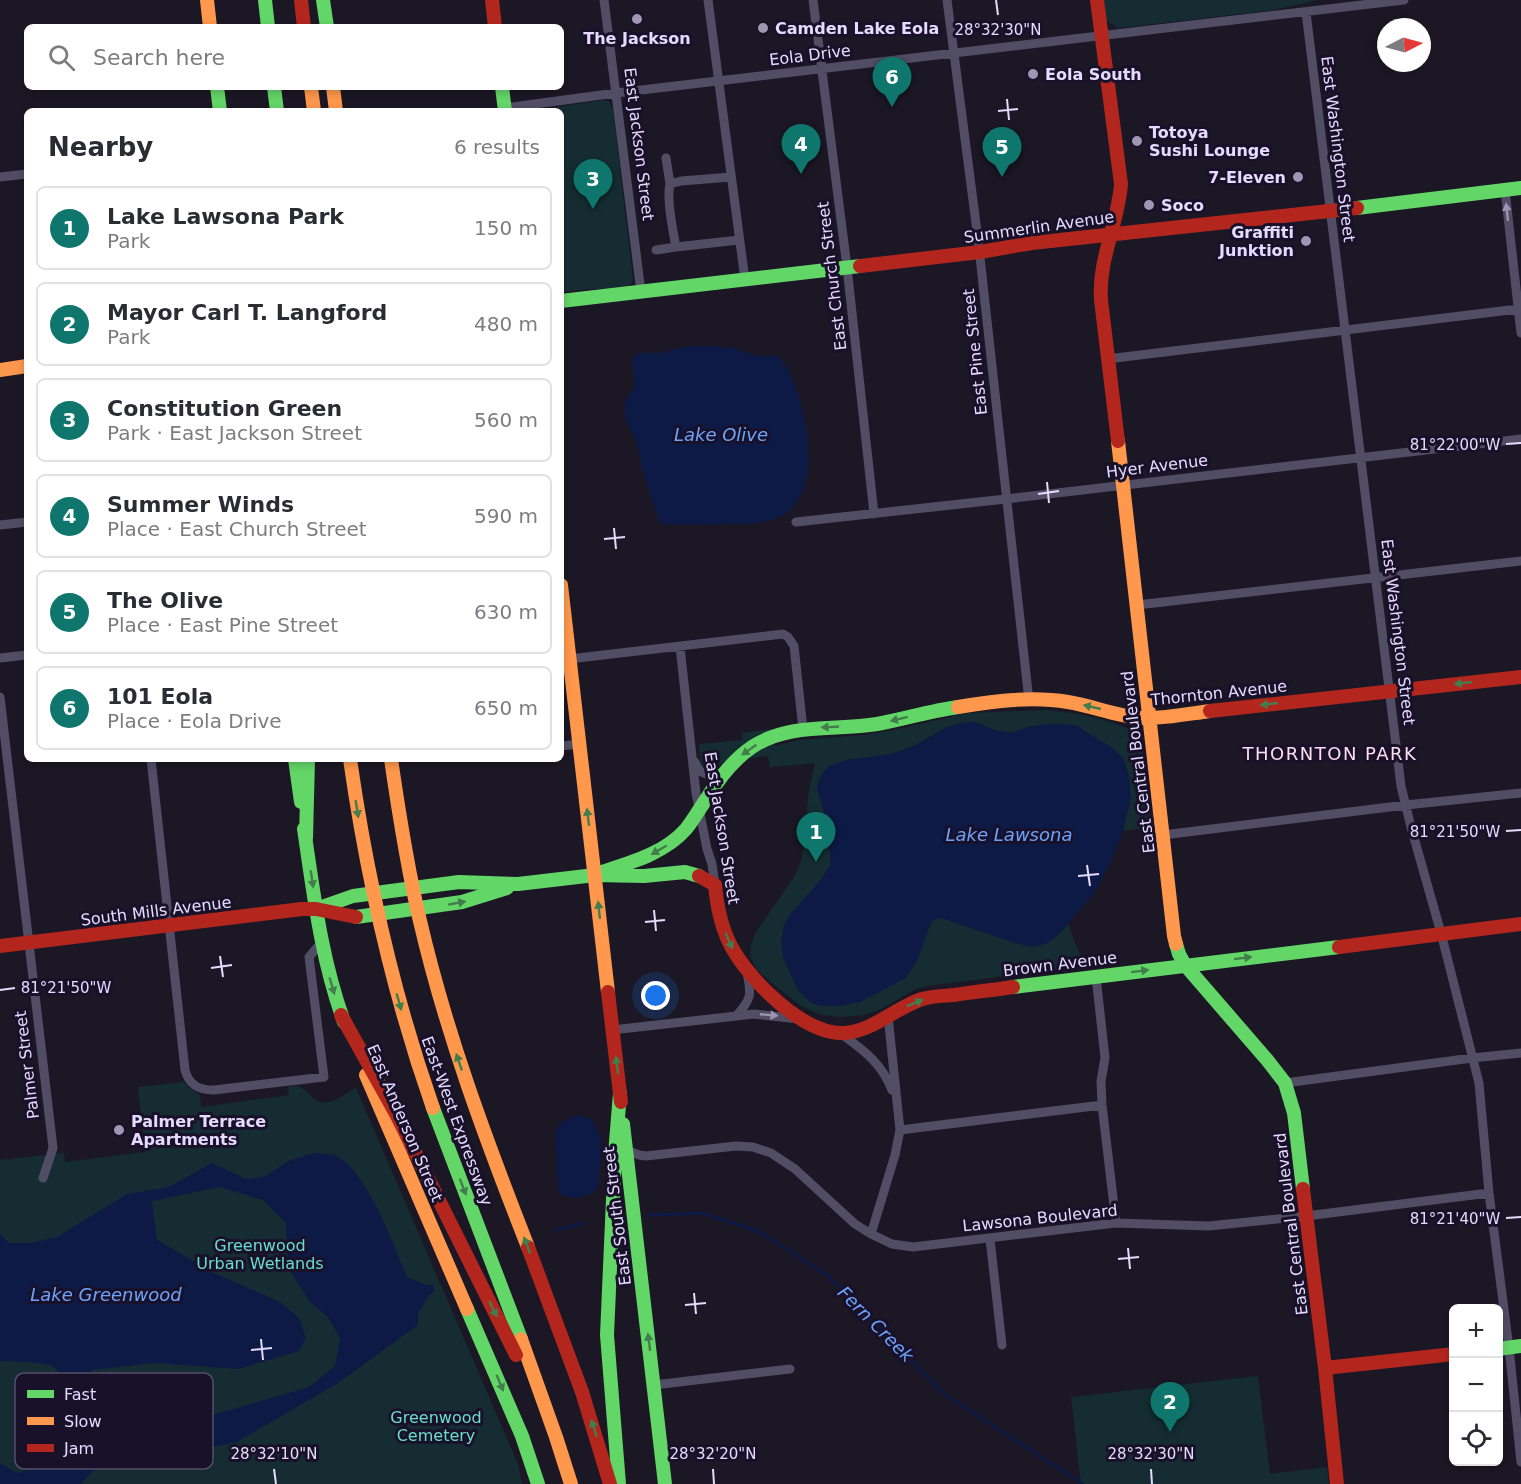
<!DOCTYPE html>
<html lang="en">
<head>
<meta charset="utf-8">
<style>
	body { margin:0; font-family:"DejaVu Sans",sans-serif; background:#f2f2f3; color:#2b2b33 }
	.controls { position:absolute; right:18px; bottom:18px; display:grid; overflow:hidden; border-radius:9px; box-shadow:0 3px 9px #0003 }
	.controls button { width:54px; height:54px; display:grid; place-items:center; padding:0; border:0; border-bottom:2px solid #e1e1e2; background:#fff; color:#2b2b33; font:30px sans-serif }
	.compass { position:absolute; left:1377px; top:18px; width:54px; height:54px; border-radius:50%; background:#fff; box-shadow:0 3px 9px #0003; rotate:84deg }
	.you { position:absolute; left:656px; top:996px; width:21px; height:21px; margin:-15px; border:4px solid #fff; border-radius:50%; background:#1a73e8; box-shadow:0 0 0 9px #1a73e833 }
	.badge { display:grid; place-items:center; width:39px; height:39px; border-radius:50%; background:#0f766e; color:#fff; font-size:20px; font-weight:700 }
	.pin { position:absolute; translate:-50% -50px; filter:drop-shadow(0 2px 3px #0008) }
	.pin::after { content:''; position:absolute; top:32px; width:21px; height:18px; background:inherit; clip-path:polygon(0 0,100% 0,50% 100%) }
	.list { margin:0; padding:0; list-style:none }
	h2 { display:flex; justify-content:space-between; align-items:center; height:78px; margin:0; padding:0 24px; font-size:26px }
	h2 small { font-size:20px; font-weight:400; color:#7c7c81 }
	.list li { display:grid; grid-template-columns:39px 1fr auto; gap:18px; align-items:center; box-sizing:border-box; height:84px; margin:0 12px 12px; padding:0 12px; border:2px solid #e1e1e2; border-radius:9px }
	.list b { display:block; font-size:22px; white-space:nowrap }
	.list p { margin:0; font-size:20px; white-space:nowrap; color:#7c7c81 }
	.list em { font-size:20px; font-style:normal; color:#7c7c81 }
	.icon { flex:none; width:33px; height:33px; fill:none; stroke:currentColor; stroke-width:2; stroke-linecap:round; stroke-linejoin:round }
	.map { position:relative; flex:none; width:1521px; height:1484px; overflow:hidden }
	.search { position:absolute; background:#fff; box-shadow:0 3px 9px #0003; left:24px; top:24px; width:540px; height:66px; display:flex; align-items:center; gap:15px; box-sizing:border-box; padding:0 21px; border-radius:9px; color:#7c7c81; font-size:22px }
	.panel { position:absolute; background:#fff; box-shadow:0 3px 9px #0003; left:24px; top:108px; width:540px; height:654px; border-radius:9px }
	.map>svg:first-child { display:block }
	.green { fill:#152d32 }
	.water { fill:#0d1a45; fill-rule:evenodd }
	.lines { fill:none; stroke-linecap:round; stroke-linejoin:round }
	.stream { stroke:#0d1a45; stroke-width:3 }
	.street { stroke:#514d65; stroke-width:9 }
	.fast { stroke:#63d668; stroke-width:14 }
	.slow { stroke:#ff974d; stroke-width:14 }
	.jam { stroke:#b3261e; stroke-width:14 }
	.oneway { fill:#9a94b2 }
	.oneway2 { fill:#427d4c }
	.ticks { fill:none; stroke:#e4dbfe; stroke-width:2 }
	.poi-dot { fill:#9e96b2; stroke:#19112a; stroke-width:2 }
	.labels { text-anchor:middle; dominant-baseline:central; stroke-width:6; stroke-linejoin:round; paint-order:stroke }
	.poi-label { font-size:16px; font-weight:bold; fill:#e4dbfe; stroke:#19112a; text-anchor:start }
	.street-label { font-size:16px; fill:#e4dbfe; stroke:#19112a }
	.park-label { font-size:16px; fill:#67ded1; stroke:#19112a }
	.water-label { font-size:18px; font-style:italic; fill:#6ca4fc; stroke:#19112a }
	.neighbourhood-label { font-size:18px; letter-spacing:1.5px; fill:#fedded; stroke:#19112a }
	.key { fill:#19112a; stroke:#564e6a; stroke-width:1.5 }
	.key-label { font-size:16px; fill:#e4dbfe }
	.ticks-label { font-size:15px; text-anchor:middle; fill:#e4dbfe; stroke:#19112a; stroke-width:6; stroke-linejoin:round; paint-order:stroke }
</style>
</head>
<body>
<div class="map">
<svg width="1521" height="1484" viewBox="0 0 1521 1484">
	<rect width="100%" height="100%" fill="#1b1724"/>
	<path class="green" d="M1103,0H1318L1274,10L1118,28L1106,21Z
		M605,100L609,101L613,110L633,279L631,284L622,289H590L561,292V111H529Z
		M1046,710L1079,714L1104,720L1141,733L1151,827L1123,831L1131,797L1094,737L1077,726L1066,724H1049L1028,727L1012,733L994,730L975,722L947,727L916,745L892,754L847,760L817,788L827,822L831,865L820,881L783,957L798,990L810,1002L822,1006H839L860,1002L929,928L933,920L942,918L1018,944L1059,934L1068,924L1084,966L927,986L916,989L881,1009L864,1015L842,1017L821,1015L801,1006L773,984L757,970L750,956L751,945L756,932L794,877L802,858L809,790L815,763L770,767L768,756L725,761L716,767L701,766L699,744L742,740V733L770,729L775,746L798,740L863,735L893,730L967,713Z
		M184,1082L190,1088L200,1095L201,1107L289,1095L288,1087C293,1086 298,1085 302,1088C315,1096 316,1108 335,1100C342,1097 349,1091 356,1088L518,1464L522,1484H0V1160L64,1153L65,1162L145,1152L138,1087Z
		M1258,1376L1270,1474L1327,1467L1329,1484H1081L1071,1397Z"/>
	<path class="water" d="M707,346L733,348L756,356H778C782,361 786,365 789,371C806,407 827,496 779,517C760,526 739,524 720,524C700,525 680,525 660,524L643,472L636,441L625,418V402L635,385L632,357L639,353H660L684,347Z
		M975,722L994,730L1011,733L1028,727L1049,724H1066L1078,726L1094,737L1113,748L1123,758L1129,775L1131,797L1122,835L1109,865L1093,895L1059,934L1046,944L1032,947L1018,944L942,918L933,920L929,928L917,961L906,978L860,1002L839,1006H822L810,1002L798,990L783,957L781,940L784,925L791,913L820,881L831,865L827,822L817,788L819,780L824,771L829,766L847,760L892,754L916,745L947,727L962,723Z
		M577,1115L592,1119L601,1138L599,1180L597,1188L593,1193L578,1198L563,1196L558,1192L555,1135L560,1123Z
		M313,1153C320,1154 330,1153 336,1156C367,1170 394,1246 407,1277L426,1285H433L435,1291L429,1296L418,1314V1325L338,1383L237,1442L182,1453L123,1460L95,1469L80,1484H0V1463L17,1473L35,1468L53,1448L64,1376L51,1365L29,1362L0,1361V1234L9,1243H30L57,1237L127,1194L169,1187L212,1163L246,1179L264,1177L289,1161ZM220,1187L263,1200L286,1223L288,1267L310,1302L328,1317L340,1338L335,1366L309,1387L216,1414L104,1454L93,1453L83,1440L90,1396L91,1370L155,1363L238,1369L299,1351L306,1338L299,1318L280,1302L214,1273L157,1240L152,1201Z"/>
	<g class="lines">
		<path class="stream" d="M649,1215L702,1213L760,1232L827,1275L943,1393L1083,1484
			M556,1230L584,1223"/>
		<path class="street" d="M604,0L641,292
			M708,0L745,280
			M813,0L847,267L874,514
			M947,0L978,239L1029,701
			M1306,12L1401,786L1411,827L1441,933L1479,1083L1489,1193L1509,1348L1521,1462
			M505,108L616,93L1404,0
			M666,158L670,184
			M0,177L27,174
			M731,177L681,181L670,184C666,198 673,232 676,247L739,240
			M1505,190L1521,333
			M656,250L676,247
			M1107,359L1518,309
			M796,522L1006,499L1521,439
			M0,525L27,522
			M1137,605L1521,561
			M680,647L696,793L707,849L712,864L715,885
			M0,658L27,655
			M569,659L783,634L788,637L794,646L803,729
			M0,697L53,1148L43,1178
			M561,746L579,744
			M151,759L185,1070C189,1086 200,1090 214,1090L324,1077L309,957L321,943
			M695,762C699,776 711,776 723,774
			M1163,835L1406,805L1521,793
			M1096,977L1105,1058L1101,1081L1102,1105L1116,1223
			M736,1016C751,1000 752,995 747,973
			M612,1030L754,1014L799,1019
			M840,1033C863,1050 881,1062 892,1090
			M1285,1083L1472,1058L1521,1053
			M900,1130L1102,1105
			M626,1150L639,1155L646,1156L736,1146L753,1147L771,1153L795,1169L855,1224L871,1234L892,1244L913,1247L1116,1223L1209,1226L1306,1216L1489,1193
			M871,1234L895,1155L900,1130L888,1016
			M990,1239L1002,1345
			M654,1385L790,1369"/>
		<path class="fast" d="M265,0L268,27
			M323,0L327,27
			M217,87L220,111
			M274,87L277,111
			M502,87L505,111
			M1357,208L1521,188
			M561,301L860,266
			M295,759L301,802
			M304,829C314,896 321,958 344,1022
			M306,838L308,759
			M602,872C632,862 665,853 686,829C694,819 700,808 707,798C719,778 733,760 752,747C790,722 835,731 877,724C904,719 930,711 958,707
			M316,909L353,896L459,882L518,884L595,875L644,876L685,872L699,876
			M356,917L462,902L507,888
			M1176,944L1179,954L1185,965L1268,1061L1285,1083L1294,1113L1303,1189
			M1013,987L1339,947
			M433,1108L521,1339
			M623,1124L665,1484
			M467,1309L522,1436L538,1484
			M1498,1349L1521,1346
			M619,1484L607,1335L615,1154L620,1093"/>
		<path class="slow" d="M207,0L210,27
			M311,87L314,111
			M333,87L336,111
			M0,370L27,366
			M1118,441L1174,936L1176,944
			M561,585L608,992
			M958,707C994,701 1032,696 1068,702C1093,706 1116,716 1141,718C1163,719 1187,714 1210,711
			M350,759C367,878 393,994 433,1108
			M391,759C399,814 407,867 420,921C446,1033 486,1140 528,1247
			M366,1075L467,1309
			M521,1339L556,1437L571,1484"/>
		<path class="jam" d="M301,0L304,27
			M492,0L495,27
			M1097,0L1121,184C1118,224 1098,260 1101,300L1118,441
			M860,266L980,252L1032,243L1357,208
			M1210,711L1521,677
			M699,876L715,885C717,907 721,927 731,946C749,980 803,1034 843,1033C872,1032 895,1008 922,999C932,996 943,996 954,995C973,992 993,990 1013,987
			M0,946L302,909H316L356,917
			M1339,947L1521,924
			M608,992L621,1102
			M341,1015L395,1112L516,1355
			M1303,1189L1325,1368L1337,1484
			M528,1247L582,1392L610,1484
			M1325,1368L1454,1354"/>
	</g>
	<defs><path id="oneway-solid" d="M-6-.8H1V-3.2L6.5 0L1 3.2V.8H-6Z" transform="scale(1.5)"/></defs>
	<g class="oneway">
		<use href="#oneway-solid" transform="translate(1507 212) rotate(-96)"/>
		<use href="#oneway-solid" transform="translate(769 1015) rotate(5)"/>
	</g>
	<g class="oneway2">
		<use href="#oneway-solid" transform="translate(1463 683) rotate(174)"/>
		<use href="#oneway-solid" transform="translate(1269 704) rotate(174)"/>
		<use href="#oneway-solid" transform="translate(1092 707) rotate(-167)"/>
		<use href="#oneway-solid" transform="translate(899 719) rotate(166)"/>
		<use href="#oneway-solid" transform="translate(830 727) rotate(177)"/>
		<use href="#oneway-solid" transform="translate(749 750) rotate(145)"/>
		<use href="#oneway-solid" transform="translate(357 809) rotate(81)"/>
		<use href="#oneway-solid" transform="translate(588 817) rotate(-97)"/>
		<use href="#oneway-solid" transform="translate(659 850) rotate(150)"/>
		<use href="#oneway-solid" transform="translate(312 879) rotate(81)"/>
		<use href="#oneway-solid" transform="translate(457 903) rotate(-10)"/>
		<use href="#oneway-solid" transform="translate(599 910) rotate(-96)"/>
		<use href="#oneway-solid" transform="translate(729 941) rotate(67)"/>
		<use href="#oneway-solid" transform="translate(1243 958) rotate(-7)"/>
		<use href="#oneway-solid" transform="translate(1140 971) rotate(-7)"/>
		<use href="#oneway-solid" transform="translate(332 986) rotate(74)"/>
		<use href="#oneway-solid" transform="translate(399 1002) rotate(74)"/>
		<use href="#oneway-solid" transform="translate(915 1003) rotate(-22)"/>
		<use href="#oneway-solid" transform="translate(459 1062) rotate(-109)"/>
		<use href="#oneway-solid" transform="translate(617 1065) rotate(-97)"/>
		<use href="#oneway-solid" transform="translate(463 1187) rotate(69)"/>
		<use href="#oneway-solid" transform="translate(527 1245) rotate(-111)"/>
		<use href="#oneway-solid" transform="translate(493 1309) rotate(64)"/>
		<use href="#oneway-solid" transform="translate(649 1342) rotate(-97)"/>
		<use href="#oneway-solid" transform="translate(500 1383) rotate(67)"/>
		<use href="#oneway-solid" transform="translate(594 1428) rotate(-107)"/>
	</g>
	<path class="ticks" d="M996,0L998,15M1007,99L1009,120M998,111L1018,109M1506,444L1521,443M1047,482L1049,503M1038,494L1059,491M614,528L616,549M604,539L625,537M1506,831L1521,830M1087,865L1090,886M1078,876L1099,874M654,910L656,931M645,922L665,920M220,956L223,977M211,968L232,965M0,990L15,988M1506,1218L1521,1217M1128,1248L1130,1269M1118,1259L1139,1257M694,1293L696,1314M685,1305L706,1303M261,1339L263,1360M251,1350L272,1348M274,1469L276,1484M713,1469L714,1484M1151,1469L1152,1484"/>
	<g class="poi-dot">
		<circle cx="637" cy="19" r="6"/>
		<circle cx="763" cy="28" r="6"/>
		<circle cx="1033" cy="74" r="6"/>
		<circle cx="1137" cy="141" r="6"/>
		<circle cx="1298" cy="177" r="6"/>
		<circle cx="1149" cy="205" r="6"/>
		<circle cx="1306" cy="241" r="6"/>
		<circle cx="119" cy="1130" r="6"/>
	</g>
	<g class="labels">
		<g class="poi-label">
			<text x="775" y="28">Camden Lake Eola</text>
			<text x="637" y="38" text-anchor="middle">The Jackson</text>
			<text x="1045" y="74">Eola South</text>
			<text x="1149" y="132">Totoya<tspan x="1149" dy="18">Sushi Lounge</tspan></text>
			<text x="1286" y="177" text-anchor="end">7-Eleven</text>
			<text x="1161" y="205">Soco</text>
			<text x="1294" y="232" text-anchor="end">Graffiti<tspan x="1294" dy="18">Junktion</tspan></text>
			<text x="131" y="1121">Palmer Terrace<tspan x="131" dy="18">Apartments</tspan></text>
		</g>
		<g class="street-label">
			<text transform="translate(810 55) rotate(-7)">Eola Drive</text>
			<text transform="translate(639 144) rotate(83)">East Jackson Street</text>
			<text transform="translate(1338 149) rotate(83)">East Washington Street</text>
			<text transform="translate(1039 227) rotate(-8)">Summerlin Avenue</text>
			<text transform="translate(832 276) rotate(-97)">East Church Street</text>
			<text transform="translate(975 352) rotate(-96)">East Pine Street</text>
			<text transform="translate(1157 466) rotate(-7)">Hyer Avenue</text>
			<text transform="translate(1398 632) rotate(83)">East Washington Street</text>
			<text transform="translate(1219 693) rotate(-6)">Thornton Avenue</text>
			<text transform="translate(1138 762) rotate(-97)">East Central Boulevard</text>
			<text transform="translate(722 828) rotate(81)">East Jackson Street</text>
			<text transform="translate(156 911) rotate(-7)">South Mills Avenue</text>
			<text transform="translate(1060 964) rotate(-7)">Brown Avenue</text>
			<text transform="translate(27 1065) rotate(-97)">Palmer Street</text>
			<text transform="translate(457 1121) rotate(70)">East-West Expressway</text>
			<text transform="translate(405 1123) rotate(67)">East Anderson Street</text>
			<text transform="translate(617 1216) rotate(-97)">East South Street</text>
			<text transform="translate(1040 1218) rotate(-6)">Lawsona Boulevard</text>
			<text transform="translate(1291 1224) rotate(-97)">East Central Boulevard</text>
		</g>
		<g class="park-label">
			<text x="260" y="1245">Greenwood<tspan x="260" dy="18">Urban Wetlands</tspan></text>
			<text x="436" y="1417">Greenwood<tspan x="436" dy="18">Cemetery</tspan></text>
		</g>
		<g class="water-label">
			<text x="721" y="434">Lake Olive</text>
			<text x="1009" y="834">Lake Lawsona</text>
			<text x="106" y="1294">Lake Greenwood</text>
			<text transform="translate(876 1324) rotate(45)">Fern Creek</text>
		</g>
		<g class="neighbourhood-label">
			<text x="1330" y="753">THORNTON PARK</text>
		</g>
	</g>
	<rect x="15" y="1373" width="198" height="96" rx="9" class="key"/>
	<rect x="27" y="1390" width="27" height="8" fill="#63d668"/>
	<rect x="27" y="1417" width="27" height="8" fill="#ff974d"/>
	<rect x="27" y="1444" width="27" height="8" fill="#b3261e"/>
	<g class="key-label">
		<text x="64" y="1400">Fast</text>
		<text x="64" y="1427">Slow</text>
		<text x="64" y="1454">Jam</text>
	</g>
	<g class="ticks-label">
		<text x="998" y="35">28°32'30"N</text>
		<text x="1455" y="450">81°22'00"W</text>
		<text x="1455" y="837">81°21'50"W</text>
		<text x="66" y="993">81°21'50"W</text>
		<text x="1455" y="1224">81°21'40"W</text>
		<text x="274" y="1459">28°32'10"N</text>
		<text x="713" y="1459">28°32'20"N</text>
		<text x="1151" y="1459">28°32'30"N</text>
	</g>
</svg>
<div class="controls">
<button>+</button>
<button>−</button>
<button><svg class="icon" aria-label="locate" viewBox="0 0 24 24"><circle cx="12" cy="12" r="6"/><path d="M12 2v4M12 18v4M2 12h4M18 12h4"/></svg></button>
</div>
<svg class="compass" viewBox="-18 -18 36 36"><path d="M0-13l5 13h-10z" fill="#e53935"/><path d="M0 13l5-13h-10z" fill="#7c7c81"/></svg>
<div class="you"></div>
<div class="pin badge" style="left:816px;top:862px">1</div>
<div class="pin badge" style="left:1170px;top:1432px">2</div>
<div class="pin badge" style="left:593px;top:209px">3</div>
<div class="pin badge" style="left:801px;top:174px">4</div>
<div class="pin badge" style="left:1002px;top:177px">5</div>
<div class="pin badge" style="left:892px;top:107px">6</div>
<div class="search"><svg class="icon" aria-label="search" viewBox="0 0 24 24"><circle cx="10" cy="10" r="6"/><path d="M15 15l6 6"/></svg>Search here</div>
<section class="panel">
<h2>Nearby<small>6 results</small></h2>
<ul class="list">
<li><span class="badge">1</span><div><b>Lake Lawsona Park</b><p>Park</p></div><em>150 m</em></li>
<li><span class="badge">2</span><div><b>Mayor Carl T. Langford</b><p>Park</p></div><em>480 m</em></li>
<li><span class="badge">3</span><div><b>Constitution Green</b><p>Park · East Jackson Street</p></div><em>560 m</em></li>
<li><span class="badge">4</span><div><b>Summer Winds</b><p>Place · East Church Street</p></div><em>590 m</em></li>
<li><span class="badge">5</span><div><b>The Olive</b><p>Place · East Pine Street</p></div><em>630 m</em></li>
<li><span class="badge">6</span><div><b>101 Eola</b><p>Place · Eola Drive</p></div><em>650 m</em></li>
</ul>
</section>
</div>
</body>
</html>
